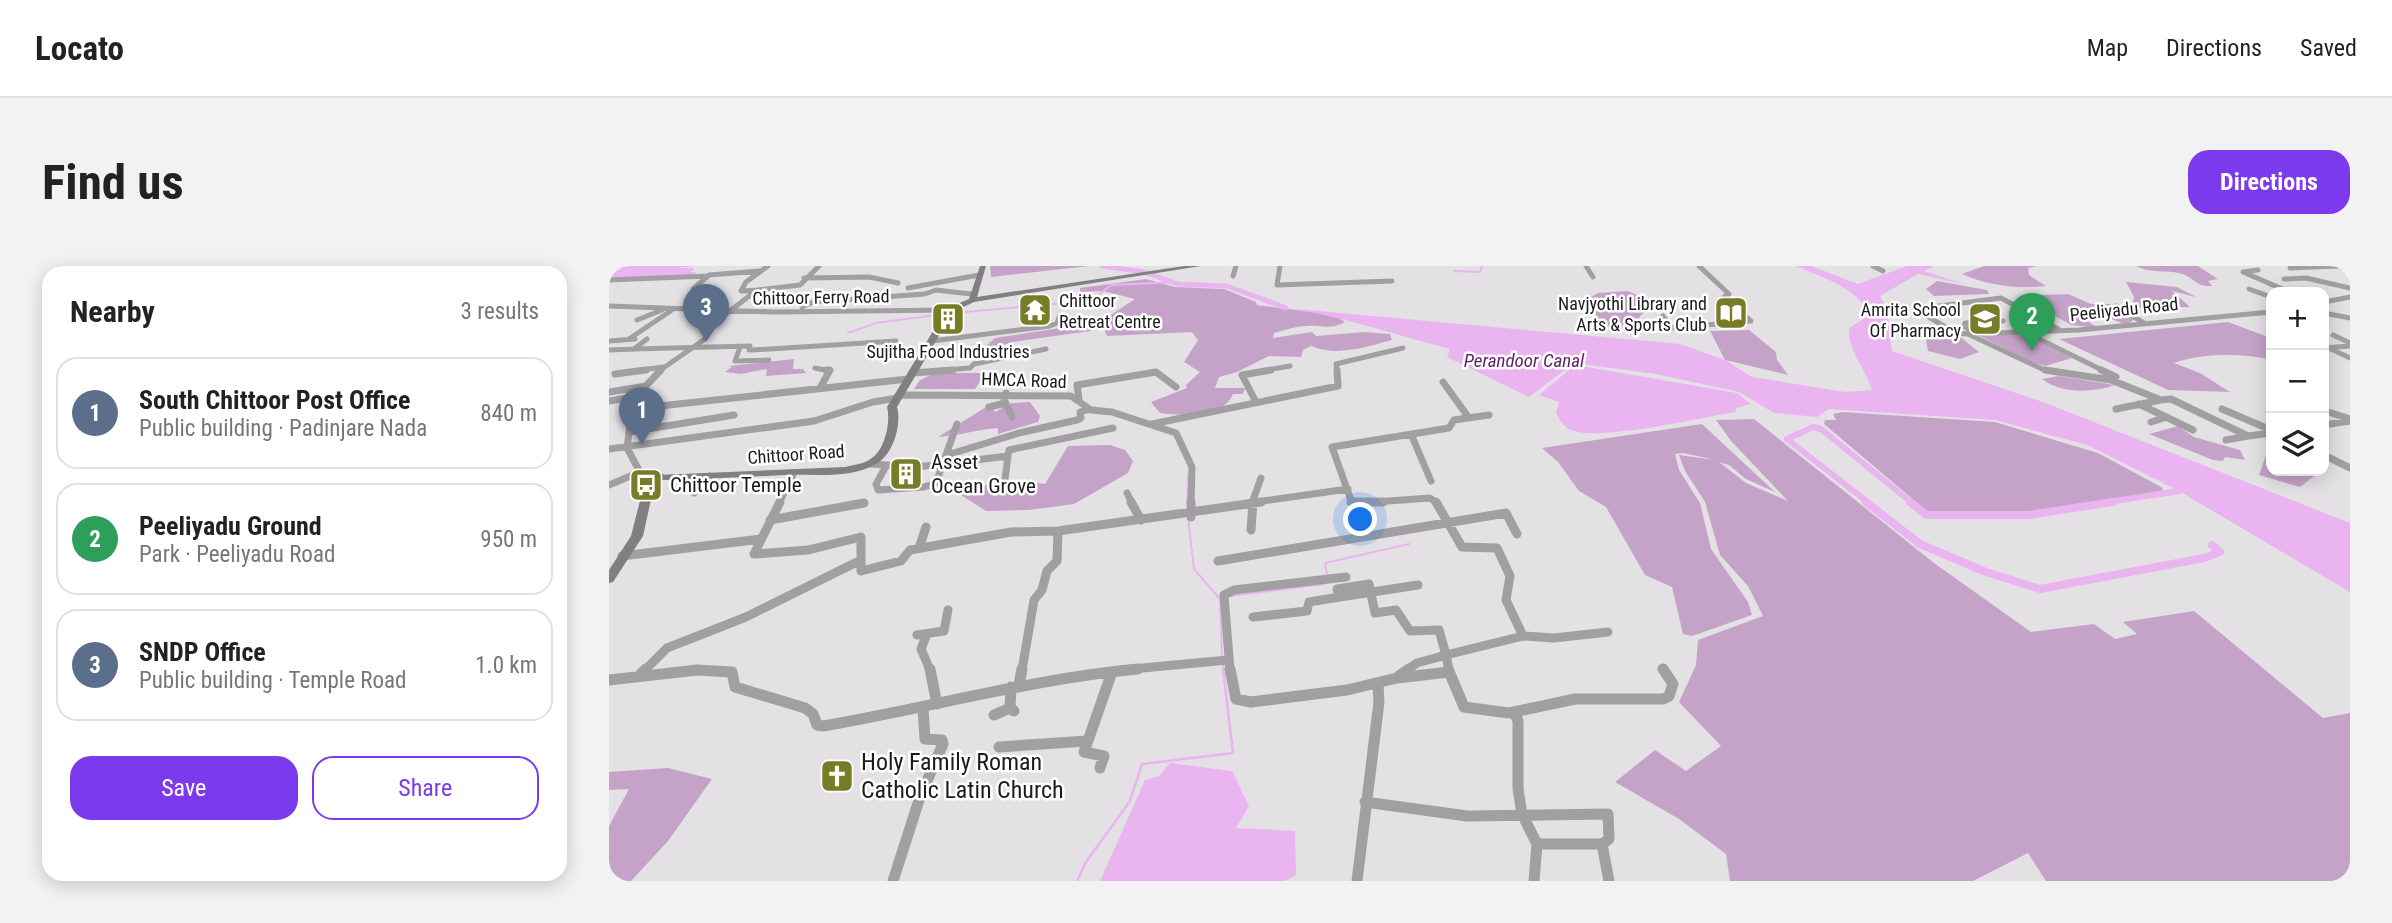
<!DOCTYPE html>
<html lang="en">
<head>
<meta charset="utf-8">
<style>
	body { margin:0; font-family:"Roboto Condensed",sans-serif; background:#f2f2f2; color:#222 }
	.controls { position:absolute; right:21px; top:21px; display:grid; overflow:hidden; border-radius:14px; box-shadow:0 4px 18px #0003 }
	.controls button { width:63px; height:63px; display:grid; place-items:center; padding:0; border:0; border-bottom:2px solid #e0e0e0; background:#fff; color:#222; font:35px sans-serif }
	.you { position:absolute; left:752px; top:254px; width:24px; height:24px; margin:-18px; border:5px solid #fff; border-radius:50%; background:#1a73e8; box-shadow:0 0 0 10px #1a73e833 }
	.badge { display:grid; place-items:center; width:46px; height:46px; border-radius:50%; background:#7c3aed; color:#fff; font-size:23px; font-weight:700 }
	.pin { position:absolute; translate:-50% -58px; filter:drop-shadow(0 2px 4px #0008) }
	.pin::after { content:''; position:absolute; top:37px; width:24px; height:21px; background:inherit; clip-path:polygon(0 0,100% 0,50% 100%) }
	.list { margin:0; padding:0; list-style:none }
	h2 { display:flex; justify-content:space-between; align-items:center; height:91px; margin:0; padding:0 28px; font-size:30px }
	h2 small { font-size:23px; font-weight:400; color:#767676 }
	.list li { display:grid; grid-template-columns:46px 1fr auto; gap:21px; align-items:center; box-sizing:border-box; height:112px; margin:0 14px 14px; padding:0 14px; border:2px solid #e0e0e0; border-radius:21px }
	.list b { display:block; font-size:26px; white-space:nowrap }
	.list p { margin:0; font-size:23px; white-space:nowrap; color:#767676 }
	.list em { font-size:23px; font-style:normal; color:#767676 }
	.actions { display:flex; gap:14px; padding:21px 28px }
	.actions a { flex:1; padding:16px 0; border:2px solid #7c3aed; border-radius:21px; text-align:center; font-size:24px; color:#7c3aed }
	.actions .main { background:#7c3aed; color:#fff }
	.icon { flex:none; width:38px; height:38px; fill:none; stroke:currentColor; stroke-width:2; stroke-linecap:round; stroke-linejoin:round }
	.map { position:relative; flex:none; width:1741px; height:615px; overflow:hidden; border-radius:21px }
	header { display:flex; align-items:center; gap:42px; box-sizing:border-box; height:98px; padding:0 35px; background:#fff; border-bottom:2px solid #e0e0e0 }
	header strong { font-size:33px }
	nav { display:flex; gap:38px; margin-inline-start:auto; font-size:24px }
	.intro { display:flex; align-items:center; justify-content:space-between; box-sizing:border-box; height:168px; padding:0 42px }
	h1 { margin:0; font-size:49px }
	.button { padding:18px 32px; border-radius:21px; background:#7c3aed; color:#fff; font-size:24px; font-weight:700 }
	main { display:flex; gap:42px; padding:0 42px }
	aside { flex:1; background:#fff; border-radius:21px; box-shadow:0 4px 18px #0003 }
	.map>svg:first-child { display:block }
	.green { fill:#c5a3c9 }
	.water { fill:#eab4f1 }
	.lines { fill:none; stroke-linecap:round; stroke-linejoin:round }
	.stream-far1 { stroke:#eab4f1; stroke-width:2 }
	.stream { stroke:#eab4f1; stroke-width:2.5 }
	.canal-far2 { stroke:#eab4f1; stroke-width:5 }
	.canal-far1 { stroke:#eab4f1; stroke-width:6 }
	.canal { stroke:#eab4f1; stroke-width:8 }
	.street-far3 { stroke:#a19fa1; stroke-width:5 }
	.street-far2 { stroke:#a19fa1; stroke-width:7 }
	.street-far1 { stroke:#a19fa1; stroke-width:9 }
	.street { stroke:#a19fa1; stroke-width:11 }
	.secondary { fill:#817f81; fill-rule:evenodd }
	.labels { text-anchor:middle; dominant-baseline:central; stroke-width:5; stroke-linejoin:round; paint-order:stroke }
	.far-street-label { font-size:18px; fill:#1c1b1c; stroke:#fff }
	.far-poi-label { font-size:18px; fill:#1c1b1c; stroke:#fff; text-anchor:end }
	.far-water-label { font-size:19px; font-style:italic; fill:#5d1f66; stroke:#fff }
	.poi-label { font-size:21px; fill:#1c1b1c; stroke:#fff; text-anchor:start }
	.near-poi-label { font-size:24px; fill:#1c1b1c; stroke:#fff; text-anchor:start }
</style>
</head>
<body>
<header>
<strong>Locato</strong>
<nav><a>Map</a><a>Directions</a><a>Saved</a></nav>
</header>
<div class="intro"><h1>Find us</h1><a class="button">Directions</a></div>
<main>
<aside>
<h2>Nearby<small>3 results</small></h2>
<ul class="list">
<li><span class="badge" style="background:#5c6f8a">1</span><div><b>South Chittoor Post Office</b><p>Public building · Padinjare Nada</p></div><em>840 m</em></li>
<li><span class="badge" style="background:#2e9e5b">2</span><div><b>Peeliyadu Ground</b><p>Park · Peeliyadu Road</p></div><em>950 m</em></li>
<li><span class="badge" style="background:#5c6f8a">3</span><div><b>SNDP Office</b><p>Public building · Temple Road</p></div><em>1.0 km</em></li>
</ul>
<div class="actions"><a class="main">Save</a><a>Share</a></div>
</aside>
<div class="map">
<svg width="1741" height="615" viewBox="0 0 1741 615">
	<rect width="100%" height="100%" fill="#e4e1e5"/>
	<path class="green" d="M381,0H480L382,11Z
		M1375,0H1428L1419,2L1420,9L1437,20C1406,23 1381,20 1353,8Z
		M1527,0H1589L1609,13L1599,15L1603,20C1586,21 1586,12 1573,8C1558,3 1542,8 1527,0Z
		M537,13L566,21L615,23L647,36L648,39L725,49L736,56C722,64 714,59 698,60C687,60 676,64 665,67L664,72L703,66L707,70L755,66L781,68L783,74C756,81 728,91 702,80L694,84L692,91L660,90L628,106L610,111L606,122H636L634,128H624C615,152 572,150 551,147L542,136L578,122L577,119L591,106L575,96L589,74L583,66L498,70L495,63L404,76L369,87L386,72L491,56L526,33L494,25L471,26V22Z
		M1328,15L1378,24L1380,28L1325,30L1317,23Z
		M1517,16L1568,21L1587,31L1563,25L1581,41L1523,42L1525,31Z
		M1019,25L1028,29L1037,45L1030,51L1035,60L1017,63L993,60L979,33L989,27Z
		M1459,28L1482,38H1501L1526,53L1517,59L1500,52H1474L1489,62L1462,59L1411,30Z
		M1619,56L1662,72V94C1635,87 1592,87 1565,97L1591,107L1621,126L1559,124L1450,73Z
		M1324,61L1346,67L1370,86L1351,93L1319,85L1317,75Z
		M1140,64L1167,86L1168,94L1179,109L1116,94L1101,65Z
		M1413,67L1463,92L1436,100L1424,97L1371,70Z
		M185,93L184,103H194L197,107L157,110L158,103L132,108L116,106L123,101L120,100Z
		M325,107H373L374,111L366,123H305L310,115Z
		M1450,110L1506,119C1483,127 1452,128 1433,113Z
		M421,136L431,150L429,156L389,168V162C369,163 350,170 329,171L382,138L386,146L402,137Z
		M1233,146L1386,156L1489,187L1554,222L1553,226L1428,246H1319L1215,158L1216,154H1227L1224,148Z
		M1145,153L1325,297L1422,366L1485,358L1506,373L1528,368L1514,356L1585,345L1714,452L1741,447V615H1437L1419,587L1364,615H1121L1117,588L1070,553L1006,516L1046,484L1077,505L1112,480L1070,436L1087,399L1089,374L1154,350L1139,320L1111,289L1096,236L1076,205L1070,189L1107,194L1074,187L1066,188L1070,204L1091,237L1102,283L1139,336L1143,349L1083,370L1074,368L1063,321L1036,309L997,241L970,225L949,196L933,182L1093,158L1166,226L1137,213L1120,199L1110,196L1137,217L1179,235L1122,175L1107,154Z
		M1569,160L1585,171L1631,184L1636,194L1616,191L1614,195L1604,194L1540,168Z
		M501,179L516,184L524,195L519,207L465,238L420,244L377,245L352,229C384,213 401,214 436,218L459,180Z
		M1658,186L1662,187V205H1706L1708,208L1691,221L1650,209Z
		M59,502L103,513L59,575L22,615H0V560L20,523L0,524V506Z"/>
	<path class="water" d="M0,0H87L67,2H86L82,6H88L82,10L0,13V5L14,3H0Z
		M1187,0H1202L1249,18L1298,0H1326L1315,5L1355,18L1309,8L1271,30L1278,44L1283,85L1434,136L1741,257V326L1570,225L1478,179L1386,154L1220,143L1208,151L1165,147L1130,126L1047,108L965,97L920,131L838,91L841,83C786,69 733,50 677,42L1071,78L1116,94L1143,111L1236,126L1263,124C1256,102 1239,85 1240,62L1261,49C1246,20 1216,13 1187,0Z
		M966,99L1128,127L1142,138L1127,142V146C1090,152 997,174 965,165C956,163 951,155 947,147L950,136L930,129Z
		M561,497L623,505L640,540L627,562L686,565L687,609L676,615H491L536,514L550,510Z"/>
	<g class="lines">
		<path class="stream-far1" d="M845,5L871,6L873,0
			M344,47L455,37L460,31L488,30L502,19L568,16
			M239,67L267,57L335,48
			M578,235L579,208
			M579,252L585,303L611,333L613,390
			M718,308L716,297L800,278
			M621,330L716,318
			M614,399L615,404"/>
		<path class="stream" d="M468,615L477,596L521,535L533,498L624,487L614,403"/>
		<path class="canal-far2" d="M493,0L535,6L569,18L618,20L677,42"/>
		<path class="canal-far1" d="M1260,237L1178,173L1204,161L1212,163L1303,237
			M1493,237L1570,225"/>
		<path class="canal" d="M1257,236L1311,278L1377,306L1431,323L1595,292L1611,286L1603,279
			M1301,236L1317,249H1420L1504,236"/>
		<path class="street-far3" d="M671,0L668,19L783,15
			M977,0L984,11
			M1264,0L1274,5
			M1681,2L1729,0
			M1649,4L1634,6L1680,26
			M624,10L627,0
			M195,12L260,11L289,17
			M1675,13L1697,12L1741,22
			M0,14L99,10
			M299,22L370,9
			M84,23L100,9L151,5
			M1640,23L1662,31
			M148,24L191,19L210,0
			M1716,36L1741,31
			M0,40L165,46L341,44
			M1507,40L1535,57
			M193,41L204,36L316,28L327,24L362,28
			M1715,47L1741,52
			M1054,50L1063,62L1142,55L1115,31L1120,28L1090,0
			M28,54L53,44
			M1416,66L1495,105
			M1359,68L1346,67L1307,43L1392,32L1449,63
			M1365,68L1355,60L1356,57L1394,55
			M1724,69L1741,77
			M20,73L63,44
			M0,75L26,73
			M323,75L441,60L448,57L451,49
			M131,81L126,95L160,94
			M1715,82L1741,80
			M25,83L141,80L140,84H144L287,75
			M1722,83L1741,92
			M0,84L25,83L38,73
			M206,102L220,105
			M25,105L54,101
			M50,105L96,73L108,55L148,24L132,25L137,16L159,0
			M324,105L361,102L365,98L437,83
			M653,105L681,100
			M728,105L727,98L794,82
			M1447,105L1433,103L1359,68L1470,64L1662,46"/>
		<path class="street-far2" d="M1436,104L1502,114L1552,134L1562,133L1639,170L1662,167
			M1492,104L1507,111
			M304,107L344,104
			M6,108L37,104
			M834,116L860,152
			M211,122L221,104H217
			M0,126L37,120
			M397,127L395,134L403,151
			M290,129L462,130L482,144L503,146L567,167L583,201L582,237
			M470,133L468,119L547,106L567,121
			M0,135L30,130
			M647,136L633,109L662,104
			M1530,138L1584,164
			M380,141L397,137
			M23,143L32,125L52,104
			M1507,143L1552,134
			M1613,143L1662,164
			M1716,145L1741,153
			M1542,156L1558,151
			M543,158L729,120L728,104
			M1715,159L1741,155
			M20,166L125,149
			M802,168L822,215
			M1617,174L1639,170
			M0,183L205,155L264,136L288,132
			M338,189L410,167L468,154L472,152L471,146L481,143
			M1715,189L1741,202
			M262,198L308,201L399,190L400,184L504,162
			M276,202L267,218L269,224L315,221L327,217L348,158
			M52,211L31,206L18,182L23,143L299,113
			M396,213L399,190
			M0,219L31,206
			M85,227L101,210
			M518,227L523,237
			M170,237L185,207
			M640,237L739,223
			M643,237L652,212
			M743,237L723,181L840,162L845,154L880,149
			M752,237L821,232L828,237"/>
		<path class="street-far1" d="M171,236L145,288L199,284L252,271V305L292,295L301,284L402,266L449,265L652,236
			M522,236L532,254
			M742,236H774
			M827,236L853,281L888,282L901,310L897,334L914,370L837,389L840,404
			M582,251V236
			M161,254L255,237
			M642,264L644,236
			M310,282L317,261
			M13,290L152,273
			M609,295L897,247L908,268
			M731,331L809,319
			M644,351L698,345L700,336L731,331L728,323L760,318L766,347L787,344L801,365L830,364L837,389L808,397L798,404
			M914,370L945,372L999,366
			M36,404L58,382L137,351L252,294
			M84,404H96
			M321,404L312,383L318,368L308,369L335,365L339,344
			M413,404L425,334L433,324L438,305L448,295L449,265
			M512,404L619,394
			M621,404L615,329L625,324L737,311"/>
		<path class="street" d="M321,403L328,438
			M621,403L627,433L642,436L738,424L788,412L840,406
			M839,403L855,441L900,447L966,433H1054L1060,430L1064,418L1054,403
			M32,408L37,403
			M790,410L800,403
			M0,414L88,404L123,406L126,421L196,442L204,448L208,459L214,460C319,442 422,413 529,403
			M410,419L413,403
			M402,421L401,442L405,445
			M905,446L909,455V523L913,548L928,578L925,615
			M385,449L401,442
			M390,481L478,475
			M491,502L495,490L475,486L503,406
			M756,536L858,550L999,548L1000,573L993,578
			M928,578H993L1000,615
			M284,615L311,531L334,478L333,474L316,473L314,442
			M748,615L770,436L769,418"/>
		<path class="secondary" d="M371,0H377L368,31L575,0H592L365,36L344,46L288,141C293,159 284,189 267,198C242,213 205,208 178,209C137,211 96,213 54,214L45,220L34,270L4,316L0,317V304L22,270L35,219L48,209L236,201C245,199 255,198 263,192C276,183 282,156 278,141L338,42L360,33Z
			M1725,0L1741,3V7L1726,1Z"/>
	</g>
	<defs>
		<symbol id="temple-square" viewBox="-11 -11 22 22"><rect x="-9" y="-9" width="18" height="18" rx="4" fill="#777c26" stroke="#fff"/><path d="M0-6L5-2H3V0L6.5 2.5H4V6H1.5V3h-3V6H-4V2.5H-6.5L-3 0V-2H-5Z" fill="#fff"/></symbol>
		<symbol id="library-square" viewBox="-11 -11 22 22"><rect x="-9" y="-9" width="18" height="18" rx="4" fill="#777c26" stroke="#fff"/><path d="M-6-4Q-3-5.5-.7-3.5V5Q-3 3-6 4ZM6-4Q3-5.5 .7-3.5V5Q3 3 6 4Z" fill="#fff"/></symbol>
		<symbol id="building-square" viewBox="-11 -11 22 22"><rect x="-9" y="-9" width="18" height="18" rx="4" fill="#777c26" stroke="#fff"/><path d="M-4-6H4V6H1V3H-1V6H-4ZM-2.5-4.3h1.7v1.8h-1.7ZM.8-4.3h1.7v1.8H.8ZM-2.5-1h1.7V.8h-1.7ZM.8-1h1.7V.8H.8Z" fill="#fff"/></symbol>
		<symbol id="university-square" viewBox="-11 -11 22 22"><rect x="-9" y="-9" width="18" height="18" rx="4" fill="#777c26" stroke="#fff"/><path d="M0-5L7-2L0 1L-7-2ZM-4 1L0 2.5L4 1V4Q0 6-4 4Z" fill="#fff"/></symbol>
		<symbol id="bus-square" viewBox="-11 -11 22 22"><rect x="-9" y="-9" width="18" height="18" rx="4" fill="#777c26" stroke="#fff"/><path d="M-5-6H5V4H4V6H2V4H-2V6H-4V4H-5ZM-3.5-4V0h7V-4ZM-3.5 1.2v1.5H-2V1.2ZM2 1.2v1.5H3.5V1.2Z" fill="#fff"/></symbol>
		<symbol id="church-square" viewBox="-11 -11 22 22"><rect x="-9" y="-9" width="18" height="18" rx="4" fill="#777c26" stroke="#fff"/><path d="M-1.2-6h2.4v3.5h3.3v2.4h-3.3V6h-2.4V-.1h-3.3v-2.4h3.3Z" fill="#fff"/></symbol>
	</defs>
	<g fill-rule="evenodd">
		<use href="#temple-square" x="407" y="25" width="38" height="38"/>
		<use href="#library-square" x="1103" y="28" width="38" height="38"/>
		<use href="#building-square" x="320" y="34" width="38" height="38"/>
		<use href="#university-square" x="1357" y="34" width="38" height="38"/>
		<use href="#building-square" x="278" y="189" width="38" height="38"/>
		<use href="#bus-square" x="18" y="200" width="38" height="38"/>
		<use href="#church-square" x="209" y="491" width="38" height="38"/>
	</g>
	<g class="labels">
		<g class="far-street-label">
			<text transform="translate(212 31) rotate(-1)">Chittoor Ferry Road</text>
			<text transform="translate(1515 43) rotate(-6)">Peeliyadu Road</text>
			<text transform="translate(415 114) rotate(2)">HMCA Road</text>
			<text transform="translate(187 188) rotate(-4)">Chittoor Road</text>
		</g>
		<g class="far-poi-label">
			<text x="450" y="34" text-anchor="start">Chittoor<tspan x="450" dy="21">Retreat Centre</tspan></text>
			<text x="1098" y="37">Navjyothi Library and<tspan x="1098" dy="21">Arts &amp; Sports Club</tspan></text>
			<text x="1352" y="43">Amrita School<tspan x="1352" dy="21">Of Pharmacy</tspan></text>
			<text x="339" y="85" text-anchor="middle">Sujitha Food Industries</text>
		</g>
		<g class="far-water-label">
			<text x="915" y="94">Perandoor Canal</text>
		</g>
		<g class="poi-label">
			<text x="322" y="196">Asset<tspan x="322" dy="24">Ocean Grove</tspan></text>
			<text x="61" y="219">Chittoor Temple</text>
		</g>
		<g class="near-poi-label">
			<text x="252" y="496">Holy Family Roman<tspan x="252" dy="28">Catholic Latin Church</tspan></text>
		</g>
	</g>
</svg>
<div class="controls">
<button>+</button>
<button>−</button>
<button><svg class="icon" aria-label="layers" viewBox="0 0 24 24"><path d="M12 4l9 5-9 5-9-5zM3 14l9 5 9-5"/></svg></button>
</div>
<div class="you"></div>
<div class="pin badge" style="left:33px;top:179px;background:#5c6f8a">1</div>
<div class="pin badge" style="left:1423px;top:85px;background:#2e9e5b">2</div>
<div class="pin badge" style="left:97px;top:76px;background:#5c6f8a">3</div>
</div>
</main>
</body>
</html>
